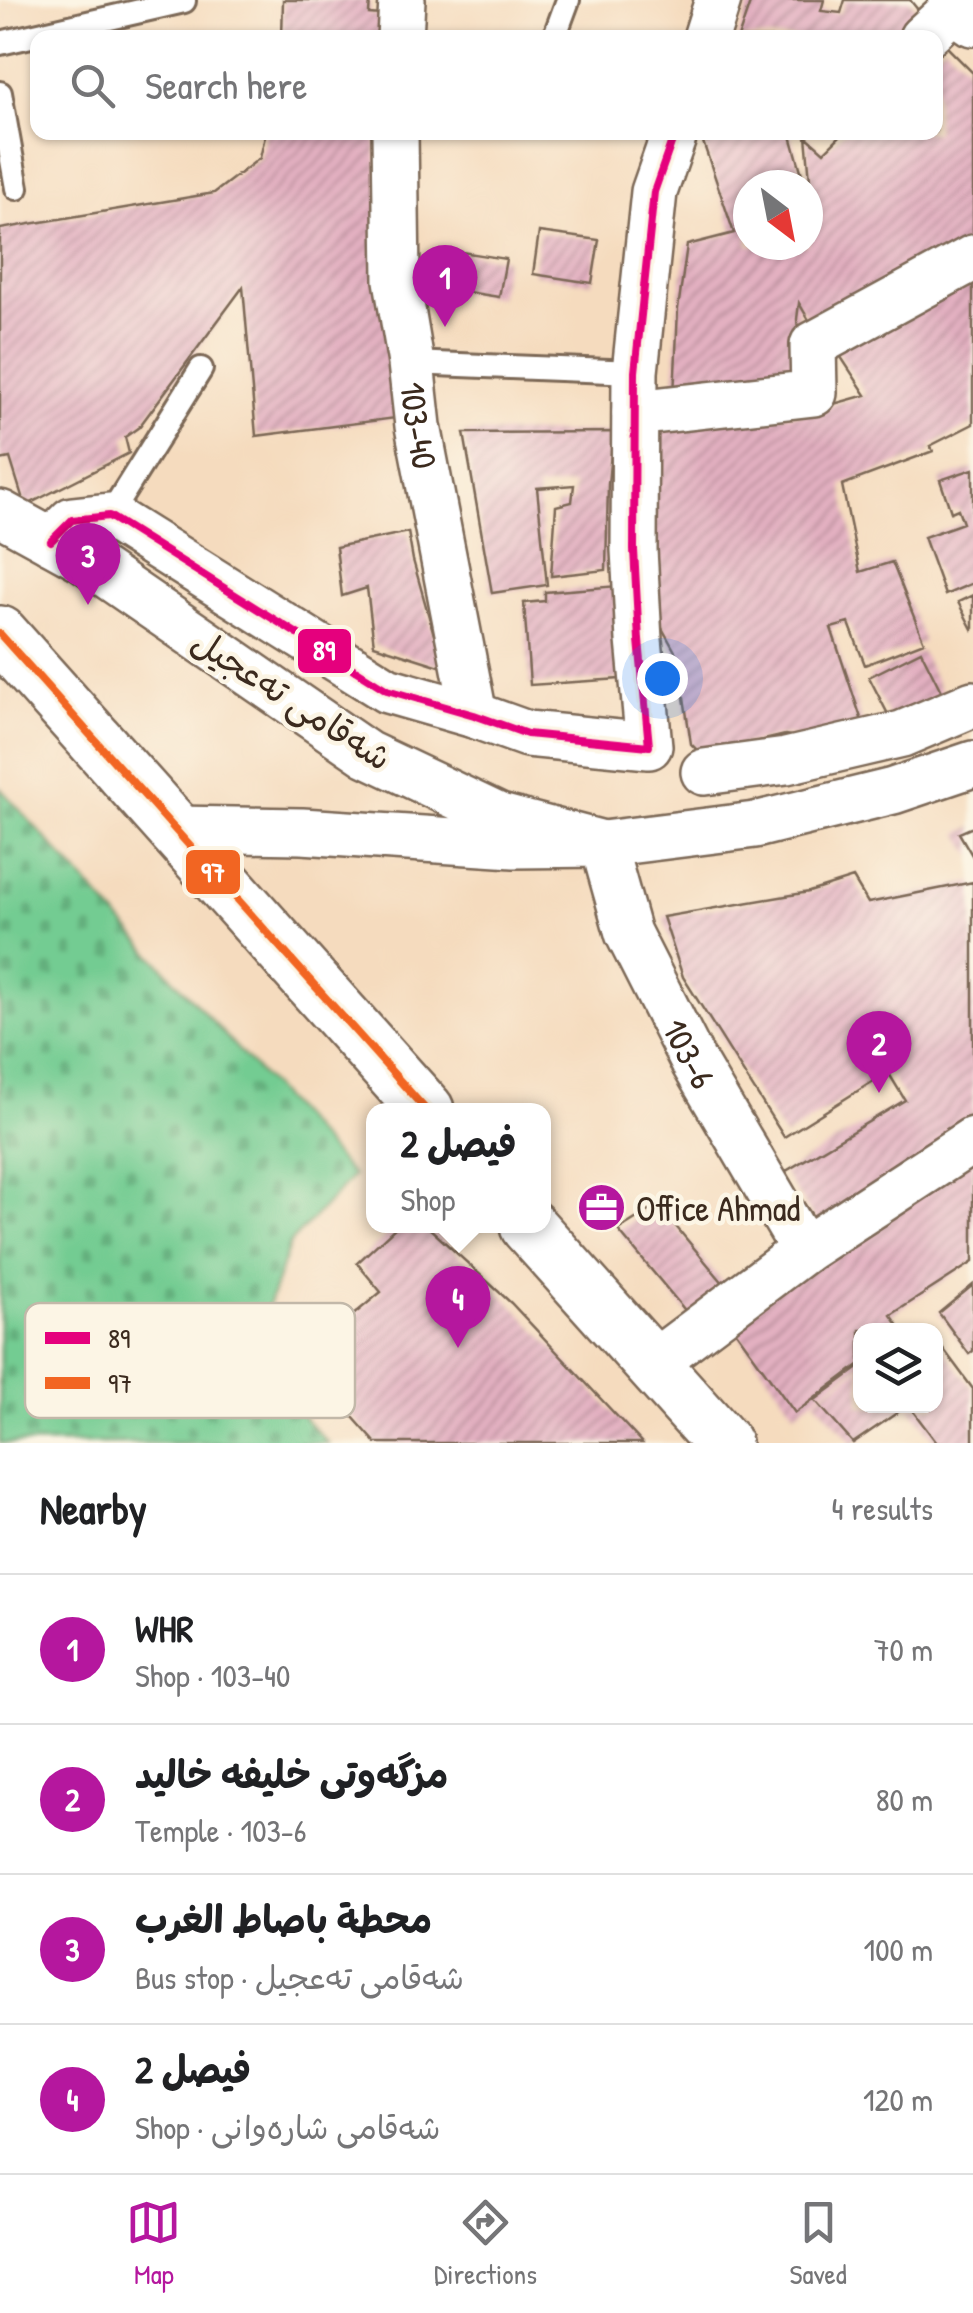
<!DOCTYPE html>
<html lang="en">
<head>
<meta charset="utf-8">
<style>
	body { margin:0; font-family:"Patrick Hand","Playpen Sans Arabic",sans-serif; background:#f2f2f2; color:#202124 }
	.controls { position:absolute; right:30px; bottom:30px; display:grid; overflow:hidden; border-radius:20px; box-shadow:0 2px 8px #0004 }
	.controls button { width:90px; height:90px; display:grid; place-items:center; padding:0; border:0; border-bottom:2px solid #e0e0e0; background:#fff; color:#202124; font:50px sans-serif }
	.compass { position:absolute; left:733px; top:170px; width:90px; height:90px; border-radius:50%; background:#fff; box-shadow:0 2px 8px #0004; rotate:148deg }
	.you { position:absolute; left:662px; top:678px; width:35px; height:35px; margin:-25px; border:8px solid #fff; border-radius:50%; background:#1a73e8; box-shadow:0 0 0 15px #1a73e833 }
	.badge { display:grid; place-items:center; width:65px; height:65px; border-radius:50%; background:#b5179e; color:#fff; font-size:32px; font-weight:700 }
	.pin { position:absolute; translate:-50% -82px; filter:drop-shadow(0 2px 5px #0008) }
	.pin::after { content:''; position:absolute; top:52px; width:35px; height:30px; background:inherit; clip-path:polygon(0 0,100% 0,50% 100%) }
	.popup { position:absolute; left:366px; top:1103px; width:185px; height:130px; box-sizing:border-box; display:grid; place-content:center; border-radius:20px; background:#fff; filter:drop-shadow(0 2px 8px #0005); font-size:32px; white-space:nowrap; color:#757577 }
	.popup b { font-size:38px; color:#202124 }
	.popup::after { content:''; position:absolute; left:50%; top:100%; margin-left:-20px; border:20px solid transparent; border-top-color:#fff }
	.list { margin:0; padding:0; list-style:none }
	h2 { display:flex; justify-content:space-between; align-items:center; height:130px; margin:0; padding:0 40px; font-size:42px }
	h2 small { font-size:32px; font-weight:400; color:#757577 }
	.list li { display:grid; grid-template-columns:65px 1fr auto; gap:30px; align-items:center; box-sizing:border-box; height:150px; padding:0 40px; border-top:2px solid #e0e0e0 }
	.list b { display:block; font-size:38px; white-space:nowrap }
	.list p { margin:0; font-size:32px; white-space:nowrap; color:#757577 }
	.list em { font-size:32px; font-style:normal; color:#757577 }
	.icon { flex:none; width:55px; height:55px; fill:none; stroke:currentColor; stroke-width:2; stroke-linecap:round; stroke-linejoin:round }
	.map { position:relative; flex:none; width:973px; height:1443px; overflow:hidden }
	.search { position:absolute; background:#fff; box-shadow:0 2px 8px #0004; left:30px; right:30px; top:30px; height:110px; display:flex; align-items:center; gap:25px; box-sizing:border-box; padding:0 35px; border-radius:20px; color:#757577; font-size:38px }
	.sheet { height:730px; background:#fff }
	nav { display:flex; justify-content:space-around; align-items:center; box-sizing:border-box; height:140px; border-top:2px solid #e0e0e0; background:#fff; font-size:28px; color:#757577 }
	nav a { display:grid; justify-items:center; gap:5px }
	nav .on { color:#b5179e }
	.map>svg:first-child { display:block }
	.cemetery { fill:url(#cemetery-stones); stroke:#577b58; stroke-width:2.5 }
	.building { fill:url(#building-hatch) }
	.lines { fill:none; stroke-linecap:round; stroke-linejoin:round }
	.lane-casing { stroke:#7c6856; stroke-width:28 }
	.street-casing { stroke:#7c6856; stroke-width:50 }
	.secondary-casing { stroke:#7c6856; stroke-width:60 }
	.primary-casing { stroke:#7c6856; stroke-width:60 }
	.lane { stroke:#fff; stroke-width:22 }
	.street { stroke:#fff; stroke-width:45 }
	.secondary { stroke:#fff; stroke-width:55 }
	.primary { stroke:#fff; stroke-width:55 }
	.bus-1-casing { stroke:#fcf5e5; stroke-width:15 }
	.bus-2-casing { stroke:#fcf5e5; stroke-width:15 }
	.bus-1 { stroke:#e5007d; stroke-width:8 }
	.bus-2 { stroke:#f26522; stroke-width:8 }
	.labels { text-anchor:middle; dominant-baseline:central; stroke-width:9; stroke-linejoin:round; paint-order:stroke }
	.street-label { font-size:35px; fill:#3b2a1e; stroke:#fcf5e5 }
	.poi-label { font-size:35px; fill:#3b2a1e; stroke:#fcf5e5; text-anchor:start }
	.key { fill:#fcf5e5; stroke:#c2b8a9; stroke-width:2.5 }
	.key-label { font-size:28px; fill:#3b2a1e }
	.line-badge { stroke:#fcf5e5; stroke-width:4 }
	.badge-label { font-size:28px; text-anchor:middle; font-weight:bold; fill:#fff }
</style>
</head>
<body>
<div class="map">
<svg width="973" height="1443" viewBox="0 0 973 1443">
	<defs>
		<pattern id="cemetery-stones" width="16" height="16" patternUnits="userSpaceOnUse" patternTransform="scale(2.5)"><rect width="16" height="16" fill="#73cc92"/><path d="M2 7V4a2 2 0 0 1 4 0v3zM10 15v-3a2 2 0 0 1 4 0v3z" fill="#64af7d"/></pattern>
		<pattern id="building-hatch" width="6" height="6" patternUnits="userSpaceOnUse" patternTransform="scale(2.5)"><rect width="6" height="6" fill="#e3b0c1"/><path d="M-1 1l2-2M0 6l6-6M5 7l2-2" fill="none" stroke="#b98f9c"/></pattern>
	</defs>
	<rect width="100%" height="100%" fill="#fcf5e5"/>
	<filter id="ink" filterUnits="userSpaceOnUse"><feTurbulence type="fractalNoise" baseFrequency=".01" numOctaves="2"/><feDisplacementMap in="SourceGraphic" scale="20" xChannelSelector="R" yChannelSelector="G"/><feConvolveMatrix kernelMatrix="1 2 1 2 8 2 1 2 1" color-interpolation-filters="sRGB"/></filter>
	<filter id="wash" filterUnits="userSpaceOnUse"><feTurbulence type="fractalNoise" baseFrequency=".0048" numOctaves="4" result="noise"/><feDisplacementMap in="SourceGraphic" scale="40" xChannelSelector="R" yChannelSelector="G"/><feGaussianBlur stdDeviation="2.25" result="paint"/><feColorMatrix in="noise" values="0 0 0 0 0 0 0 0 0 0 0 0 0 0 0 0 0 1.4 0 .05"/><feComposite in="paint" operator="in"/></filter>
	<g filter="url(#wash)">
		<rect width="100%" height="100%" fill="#f5dbbe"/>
		<path class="cemetery" d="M0,788L353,1176L290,1243L249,1361L328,1443H0Z"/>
		<g id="blocks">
			<path class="building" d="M283,0H370L369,14L381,15L380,38H282Z
				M751,0H824L821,11L841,13L845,0H910L927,21L909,38H738Z
				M945,45L973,73V246L817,334L799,303L797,319L802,382L674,396L678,309L687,245L734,233L703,142L753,132H790L805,185H748V245H808V198L813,213L806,136L824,152L844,132H936V54Z
				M266,132H375L396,418L256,436L243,287L139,427L125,437L129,453L25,506L10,458L0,460V229L214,193L260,158Z
				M539,232L599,240L592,283L533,274Z
				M449,250L506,259L499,297L442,288Z
				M973,266V424L930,446L933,451L842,485L860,572L892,562L924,642L865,665L849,623L831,628L864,727L812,739L785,735L705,754L697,750L691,744L678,657L657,619L646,418L798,414L866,395L835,348Z
				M613,432L608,484L606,570L551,576L556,506L572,502L574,485L537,488L547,585L492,593L464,433Z
				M973,469V583L945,595L924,537L963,523L958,509L951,512L940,480Z
				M408,532L413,560L443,667L374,645L367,588L342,596L336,547Z
				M618,586L616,624L620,679L530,685L524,603L545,601V592Z
				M973,595V631L958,602Z
				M921,651L943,695L892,722L869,677Z
				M973,827V857L959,833Z
				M853,878L868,903L973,882V1132L821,1228L783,1173L905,1100L888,1072L784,1137L683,977L663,917L809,892Z
				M973,1156V1262L891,1315L902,1330H860V1364L795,1413L727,1319Z
				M658,1205L734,1296L694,1321L618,1230Z
				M397,1226H427L511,1303L642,1443H376L322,1382L324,1339L381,1292L357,1263Z
				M973,1285V1351L969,1354L939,1313Z
				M936,1339L973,1389V1443H937L909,1406H936Z
				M860,1367V1406H907L853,1443L815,1400Z"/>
		</g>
	</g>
	<g filter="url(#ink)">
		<use href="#blocks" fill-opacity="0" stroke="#7c6856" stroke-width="2.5"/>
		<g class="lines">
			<defs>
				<path id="lane" d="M554,38L568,0
					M0,43L184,1
					M0,93L17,188
					M411,363L635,372
					M109,516L201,369"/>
				<g id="street">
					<path d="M400,38L402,0"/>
					<path d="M706,38L718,0"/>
					<path d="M922,38L960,3"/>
					<path id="s1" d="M395,132L397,280L411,363L418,426L474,715"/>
					<path d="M635,413L814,393L813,345L973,258"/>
					<path d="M0,513L82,558L367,754L500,817L603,844L755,825L893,791L973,764"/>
					<path d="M51,541L72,520L109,516L387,690L474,715L527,734L649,746L639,640L634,550L635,372L654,192L675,132"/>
					<path d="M704,772L786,761L902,734L973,704"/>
					<path id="s2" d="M173,829L302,831L514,845L603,844L628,933L694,1063L804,1250"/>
					<path d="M652,1364L804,1250L973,1140"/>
				</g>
				<path id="secondary" d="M958,0L973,18"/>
				<path id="primary" d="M0,634L426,1110
					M528,1226L723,1443"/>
			</defs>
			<use href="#lane" class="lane-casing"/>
			<use href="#street" class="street-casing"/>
			<use href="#secondary" class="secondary-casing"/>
			<use href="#primary" class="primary-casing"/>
			<use href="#lane" class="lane"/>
			<use href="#street" class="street"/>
			<use href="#secondary" class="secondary"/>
			<use href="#primary" class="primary"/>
			<defs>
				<path id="bus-1" d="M51,541L72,520L109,516L387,690L474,715L527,734L649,746L639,640L634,550L635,372L654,192L675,132"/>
				<path id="bus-2" d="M0,634L426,1110"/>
			</defs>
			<use href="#bus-1" class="bus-1-casing"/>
			<use href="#bus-2" class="bus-2-casing"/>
			<use href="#bus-1" class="bus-1"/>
			<use href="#bus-2" class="bus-2"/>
		</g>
	</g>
	<defs>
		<symbol id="office-disc" viewBox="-11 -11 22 22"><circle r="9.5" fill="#b5179e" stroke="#fcf5e5"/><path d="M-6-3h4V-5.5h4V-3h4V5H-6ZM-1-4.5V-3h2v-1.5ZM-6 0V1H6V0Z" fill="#fff"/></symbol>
	</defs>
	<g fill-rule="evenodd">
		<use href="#office-disc" x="574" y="1180" width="55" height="55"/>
	</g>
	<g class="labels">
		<g class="street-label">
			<text stroke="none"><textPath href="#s1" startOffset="295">103-40</textPath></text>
			<text transform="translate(292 699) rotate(33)">شەقامی تەعجیل</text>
			<text stroke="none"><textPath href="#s2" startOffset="658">103-6</textPath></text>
		</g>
		<g class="poi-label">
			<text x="636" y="1208">Office Ahmad</text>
		</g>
	</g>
	<rect x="25" y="1303" width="330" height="115" rx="15" class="key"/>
	<rect x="45" y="1332" width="45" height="12" fill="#e5007d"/>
	<rect x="45" y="1377" width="45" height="12" fill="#f26522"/>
	<g class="key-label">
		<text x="108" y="1348">89</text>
		<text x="108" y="1393">97</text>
	</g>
	<g class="line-badge">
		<rect x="296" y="627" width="57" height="48" rx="10" fill="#e5007d"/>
		<rect x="184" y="848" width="58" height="48" rx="10" fill="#f26522"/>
	</g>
	<g class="badge-label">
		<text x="324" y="660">89</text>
		<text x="213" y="882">97</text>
	</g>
</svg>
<div class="controls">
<button><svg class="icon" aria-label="layers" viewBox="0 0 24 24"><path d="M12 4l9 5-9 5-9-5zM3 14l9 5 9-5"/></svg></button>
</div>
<svg class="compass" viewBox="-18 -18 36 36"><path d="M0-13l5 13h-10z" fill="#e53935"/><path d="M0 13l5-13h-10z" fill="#757577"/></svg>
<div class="you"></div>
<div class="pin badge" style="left:445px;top:327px">1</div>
<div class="pin badge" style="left:879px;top:1093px">2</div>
<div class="pin badge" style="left:88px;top:605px">3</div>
<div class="pin badge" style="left:458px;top:1348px">4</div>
<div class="popup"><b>فيصل 2</b>Shop</div>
<div class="search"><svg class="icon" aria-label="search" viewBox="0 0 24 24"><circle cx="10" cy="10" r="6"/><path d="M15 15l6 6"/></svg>Search here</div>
</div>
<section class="sheet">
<h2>Nearby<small>4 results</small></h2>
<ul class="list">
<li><span class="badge">1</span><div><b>WHR</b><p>Shop · 103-40</p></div><em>70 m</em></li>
<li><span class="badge">2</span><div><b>مزگه‌وتی خلیفه‌ خالید</b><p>Temple · 103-6</p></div><em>80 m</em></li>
<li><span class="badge">3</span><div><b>محطة باصاط الغرب</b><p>Bus stop · شەقامی تەعجیل</p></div><em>100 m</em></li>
<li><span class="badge">4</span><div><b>فيصل 2</b><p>Shop · شەقامی شارەوانی</p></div><em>120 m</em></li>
</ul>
</section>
<nav>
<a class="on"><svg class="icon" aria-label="map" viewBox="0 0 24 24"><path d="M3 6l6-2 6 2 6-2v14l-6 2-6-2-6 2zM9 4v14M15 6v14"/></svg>Map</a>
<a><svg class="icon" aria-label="directions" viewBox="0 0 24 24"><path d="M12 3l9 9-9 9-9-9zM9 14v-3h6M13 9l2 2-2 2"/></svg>Directions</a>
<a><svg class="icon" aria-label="saved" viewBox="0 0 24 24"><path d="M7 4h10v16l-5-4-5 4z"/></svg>Saved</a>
</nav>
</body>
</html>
